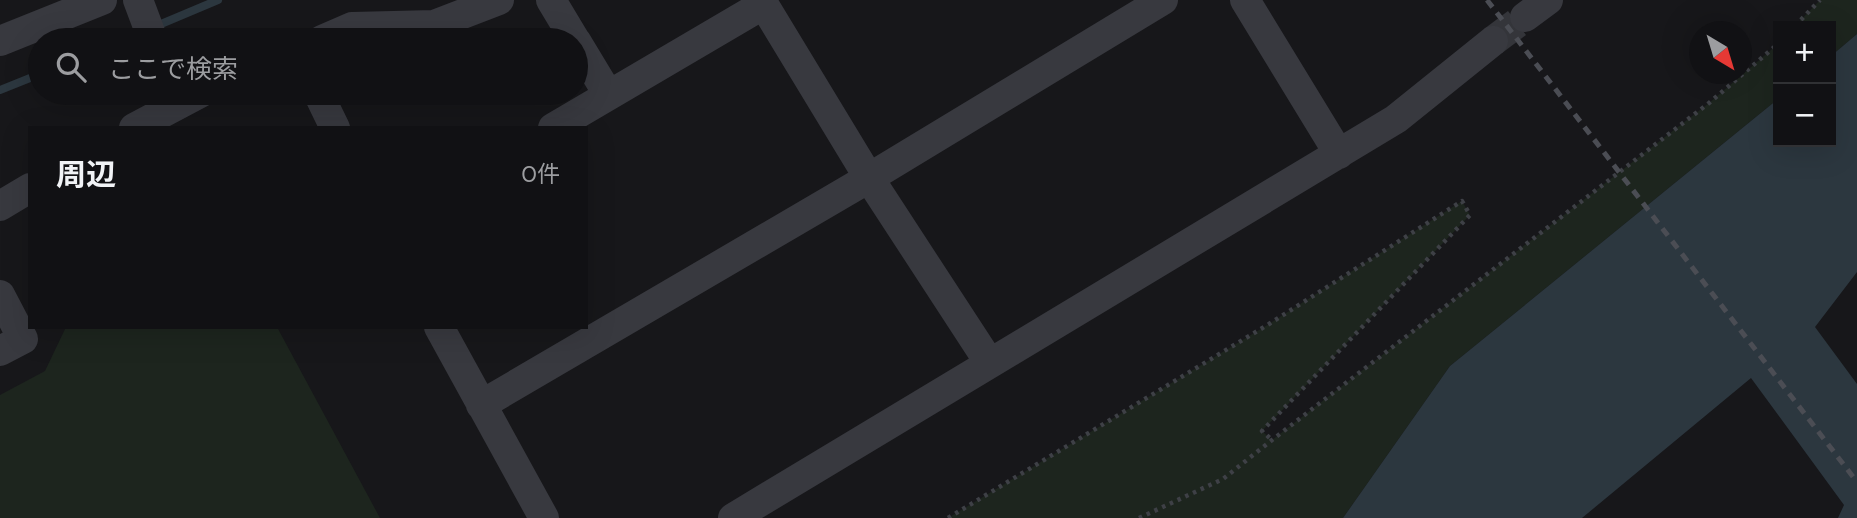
<!DOCTYPE html>
<html lang="ja">
<head>
<meta charset="utf-8">
<style>
	body { margin:0; font-family:"DM Sans","Noto Sans JP",sans-serif; background:#1e1f22; color:#f1f3f6 }
	.controls { position:absolute; right:21px; top:21px; display:grid; overflow:hidden; border-radius:0px; box-shadow:0 7px 28px #0002 }
	.controls button { width:63px; height:63px; display:grid; place-items:center; padding:0; border:0; border-bottom:2px solid #303134; background:#111114; color:#f1f3f6; font:35px sans-serif }
	.compass { position:absolute; left:1689px; top:21px; width:63px; height:63px; border-radius:50%; background:#111114; box-shadow:0 7px 28px #0002; rotate:142deg }
	.list { margin:0; padding:0; list-style:none }
	h2 { display:flex; justify-content:space-between; align-items:center; height:91px; margin:0; padding:0 28px; font-size:30px }
	h2 small { font-size:23px; font-weight:400; color:#9c9da0 }
	.icon { flex:none; width:38px; height:38px; fill:none; stroke:currentColor; stroke-width:2; stroke-linecap:round; stroke-linejoin:round }
	.map { position:relative; flex:none; width:1857px; height:518px; overflow:hidden }
	.search { position:absolute; background:#111114; box-shadow:0 7px 28px #0002; left:28px; top:28px; width:560px; height:77px; display:flex; align-items:center; gap:18px; box-sizing:border-box; padding:0 24px; border-radius:38px; color:#9c9da0; font-size:26px }
	.panel { position:absolute; background:#111114; box-shadow:0 7px 28px #0002; left:28px; top:126px; width:560px; height:203px; border-radius:0px }
	.map>svg:first-child { display:block }
	.green { fill:#1d251e }
	.water { fill:#2c373f }
	.lines { fill:none; stroke-linecap:round; stroke-linejoin:round }
	.stream { stroke:#2c373f; stroke-width:8 }
	.minor-tunnel { stroke:#34353a; stroke-width:30; stroke-dasharray:30 15; stroke-linecap:butt }
	.path { stroke:#3e4046; stroke-width:4.5; stroke-dasharray:3.5 5; stroke-linecap:butt }
	.minor { stroke:#38393f; stroke-width:30 }
	.rail { stroke:#4b4d54; stroke-width:5; stroke-dasharray:9 7; stroke-linecap:butt }
</style>
</head>
<body>
<div class="map">
<svg width="1857" height="518" viewBox="0 0 1857 518">
	<rect width="100%" height="100%" fill="#17171a"/>
	<path class="green" d="M1820,0H1857V34L1831,56V26H1795Z
		M1778,44V99L1450,366L1343,518H948L1269,324L1462,201L1470,215L1262,431L1272,440L1709,103Z
		M66,327H277L380,518H0V395L45,371Z"/>
	<path class="water" d="M1857,34V272L1815,327L1857,384V518H1838L1844,505L1751,378L1582,518H1343L1450,366L1778,99V142H1831V56Z"/>
	<g class="lines">
		<path class="stream" d="M123,40L218,0
			M0,90L40,74"/>
		<path class="minor-tunnel" d="M1493,41L1525,17"/>
		<path class="path" d="M1795,26L1820,0
			M948,518L1269,324L1462,201L1470,215L1262,431L1272,440
			M1139,518L1223,479L1272,440L1709,103L1778,44"/>
		<path class="minor" d="M138,0L153,40
			M551,0L575,40
			M761,0L869,178L989,362
			M1245,0L1339,154
			M1525,17L1548,0
			M322,40L352,27L434,25L499,0
			M0,41L102,0
			M576,41L608,94
			M318,93L335,128
			M134,128L200,93
			M553,128L764,4
			M0,206L30,188
			M0,295L23,339L0,351
			M439,327L544,518
			M481,405L869,178L1163,0
			M733,518L1396,119L1493,41"/>
		<path class="rail" d="M1487,0L1857,482"/>
	</g>
</svg>
<div class="controls">
<button>+</button>
<button>−</button>
</div>
<svg class="compass" viewBox="-18 -18 36 36"><path d="M0-13l5 13h-10z" fill="#e53935"/><path d="M0 13l5-13h-10z" fill="#9c9da0"/></svg>
<div class="search"><svg class="icon" aria-label="search" viewBox="0 0 24 24"><circle cx="10" cy="10" r="6"/><path d="M15 15l6 6"/></svg>ここで検索</div>
<section class="panel">
<h2>周辺<small>0件</small></h2>
<ul class="list">
</ul>
</section>
</div>
</body>
</html>
